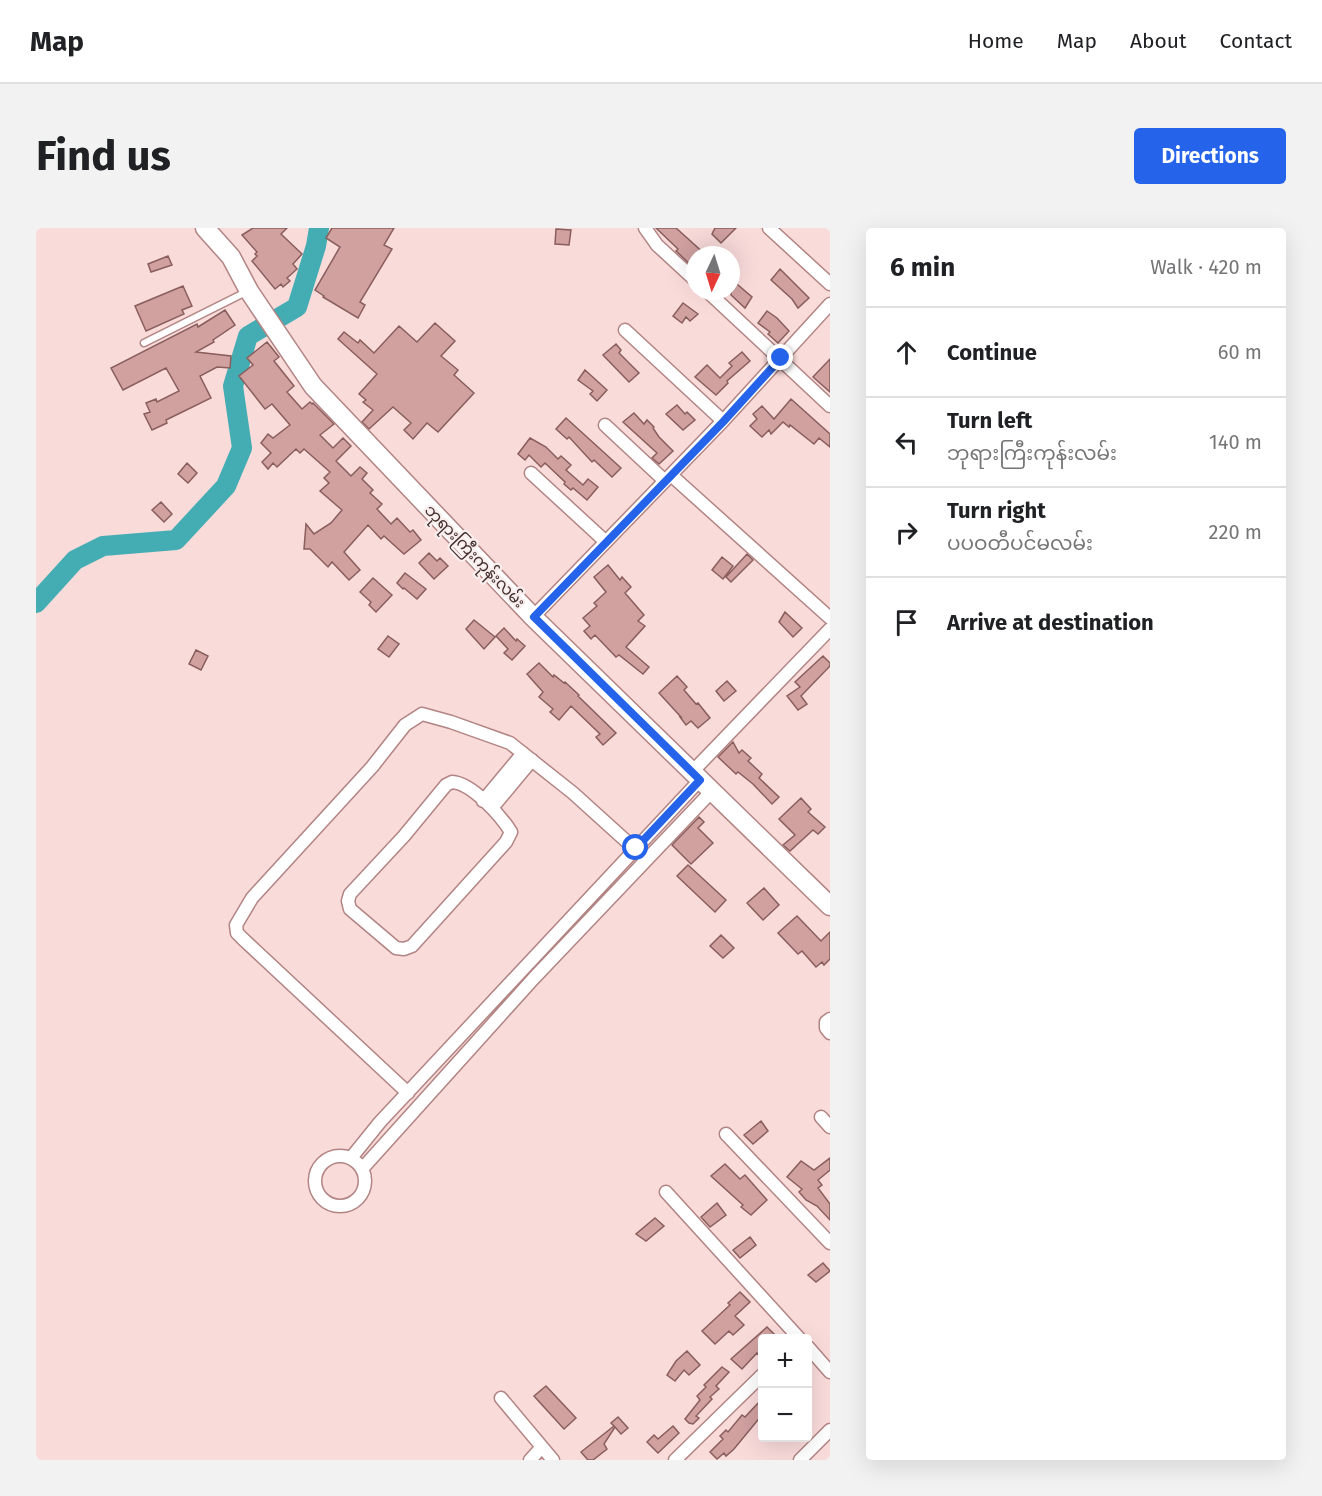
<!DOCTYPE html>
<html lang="en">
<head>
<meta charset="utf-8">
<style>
	body { margin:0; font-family:"Fira Sans","Noto Sans Myanmar",sans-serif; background:#f2f2f2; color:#202124 }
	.controls { position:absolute; right:18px; bottom:18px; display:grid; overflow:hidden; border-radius:6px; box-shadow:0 6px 24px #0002 }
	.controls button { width:54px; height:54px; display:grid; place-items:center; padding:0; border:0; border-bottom:2px solid #e0e0e0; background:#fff; color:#202124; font:30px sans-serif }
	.compass { position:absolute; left:650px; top:18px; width:54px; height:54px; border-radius:50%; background:#fff; box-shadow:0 6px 24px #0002; rotate:184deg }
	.stop { position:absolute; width:18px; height:18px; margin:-14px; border:4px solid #2563eb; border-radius:50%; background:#fff }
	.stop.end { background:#2563eb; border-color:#fff; box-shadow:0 2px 6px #0008 }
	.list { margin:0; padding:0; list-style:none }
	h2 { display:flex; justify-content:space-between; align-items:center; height:78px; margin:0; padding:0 24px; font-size:26px }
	h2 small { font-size:20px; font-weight:400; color:#757577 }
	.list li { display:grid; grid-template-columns:39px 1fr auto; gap:18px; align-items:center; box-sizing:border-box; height:90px; padding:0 24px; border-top:2px solid #e0e0e0 }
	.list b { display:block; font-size:22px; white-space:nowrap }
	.list p { margin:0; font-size:20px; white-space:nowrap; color:#757577 }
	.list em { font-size:20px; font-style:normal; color:#757577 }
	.icon { flex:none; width:33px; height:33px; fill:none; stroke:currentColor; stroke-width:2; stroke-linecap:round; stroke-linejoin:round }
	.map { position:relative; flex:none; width:794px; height:1232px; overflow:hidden; border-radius:6px }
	header { display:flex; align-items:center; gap:36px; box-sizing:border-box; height:84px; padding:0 30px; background:#fff; border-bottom:2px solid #e0e0e0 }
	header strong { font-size:28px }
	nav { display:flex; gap:33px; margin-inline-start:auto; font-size:21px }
	.intro { display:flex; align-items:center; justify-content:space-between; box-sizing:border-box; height:144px; padding:0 36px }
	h1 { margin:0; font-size:42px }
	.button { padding:15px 27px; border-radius:6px; background:#2563eb; color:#fff; font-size:21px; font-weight:700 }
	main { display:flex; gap:36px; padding:0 36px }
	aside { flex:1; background:#fff; border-radius:6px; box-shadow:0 6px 24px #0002 }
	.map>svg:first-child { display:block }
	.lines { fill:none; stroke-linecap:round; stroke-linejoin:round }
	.river { stroke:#43adb3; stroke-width:20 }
	.building { fill:#d1a1a0; stroke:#895e5d; stroke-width:1.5 }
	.lane-casing { stroke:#b28483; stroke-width:9 }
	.street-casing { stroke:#b28483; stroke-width:15 }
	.secondary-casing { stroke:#b28483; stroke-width:21 }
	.lane { stroke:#fff; stroke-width:6 }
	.street { stroke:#fff; stroke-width:12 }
	.secondary { stroke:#fff; stroke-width:18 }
	.route { stroke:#2563eb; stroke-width:8 }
	.labels { text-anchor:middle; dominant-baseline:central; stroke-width:4.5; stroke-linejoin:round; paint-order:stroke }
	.street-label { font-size:16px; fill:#412e2d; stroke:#f8eeed }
</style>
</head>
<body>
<header>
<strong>Map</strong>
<nav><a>Home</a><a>Map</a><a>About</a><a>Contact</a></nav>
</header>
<div class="intro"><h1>Find us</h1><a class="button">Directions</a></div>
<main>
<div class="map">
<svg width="794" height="1232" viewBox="0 0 794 1232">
	<rect width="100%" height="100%" fill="#f9dbda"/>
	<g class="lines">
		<path class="river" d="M0,375L39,332L67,318L140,312L190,258L206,220L197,158L212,108L261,79L280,18L283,0"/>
	</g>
	<path class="building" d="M217,0H251L245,6L266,26L257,36L261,41L251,50L254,53L247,59L245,56L239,61L216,33L221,28L219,26L221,24L206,7Z
		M296,0H358L348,17L356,21L324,74L329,77L322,90L287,69L288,68L279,62L304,19L290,10Z
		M620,0H640L670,27H659V41L640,23L642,21Z
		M679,0H700L685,15L676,6Z
		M520,1L535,2L533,17L519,16Z
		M132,28L136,37L115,44L112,36Z
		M744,41L773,70L762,80L756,71L735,52Z
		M695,51L716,69L709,80L695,67Z
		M147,58L156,78L146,82L148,86L110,103L99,78Z
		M647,75L662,86L654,93L650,89L646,95L637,88Z
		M189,82L199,97L177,112L178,114L160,124L195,128L194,140L181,139L164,148L175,170L130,192L131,195L116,202L108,186L114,184L110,175L120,171L121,174L143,163L130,140L87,162L75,140L161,96L162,99Z
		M731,83L741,90L753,103L742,115L732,106L734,104L722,95Z
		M399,95L419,113L405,128L422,142L418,147L438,165L402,204L391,195L377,211L368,202L375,195L357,179L333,201L326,194L337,182L327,174L330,172L323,166L341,146L302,111L308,104L322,115L324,112L338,125L363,98L381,114Z
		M231,114L243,129L238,133L258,158L251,164L266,181L274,174L276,176L277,175L298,196L284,207L297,220L307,210L315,218L300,233L315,248L324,239L331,245L326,251L337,262L334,265L346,276L341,281L355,296L361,290L374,304L377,302L385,312L368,326L348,308L345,311L332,297L308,324L324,342L313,352L296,334L292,339L274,321H268L270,296L278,306L295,295L306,282L284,263L293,255L288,250L294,244L268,221L264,225L260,221L241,239L237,235L232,241L226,234L235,225L225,215L232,206L237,210L254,197L236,176L229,181L203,148L217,137L211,130Z
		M580,116L585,122L583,125L603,145L593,154L567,127Z
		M706,124L714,133L691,153L692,155L680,167L659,149L671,137L684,150L696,138L693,135Z
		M794,131V164L777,149Z
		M549,142L571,162L561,173L554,166L557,163L542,152Z
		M755,171L794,206V219L783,210L778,216L754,197L753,199L747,194L735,206L733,202L726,209L714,198L721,191L717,186L726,178L738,191Z
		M641,177L649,186L651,184L659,192L647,202L630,186Z
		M598,185L608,196L611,192L618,199L617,200L623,209L637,223L623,236L616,230L621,225L587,194Z
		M530,190L585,240L576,249L558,232L556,234L533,209L531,211L520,201Z
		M494,210L510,219L522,231L525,228L535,237L530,242L547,257L552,251L562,259L551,272L537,260L535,262L528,256L529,254L509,235L505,239L493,227L489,232L482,226Z
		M151,235L161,245L152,255L142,246Z
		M125,274L136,286L128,294L116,282Z
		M393,325L401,333L404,330L412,338L398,351L383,335Z
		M711,326L717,332L695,354L690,349Z
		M686,329L697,338L687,351L676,342Z
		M572,337L584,352L586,349L595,359L589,365L608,387L602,393L609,398L590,419L613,439L607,446L583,427L580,429L559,407L555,411L548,403L554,398L547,390L561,378L558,375L570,364L558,349Z
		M369,345L390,361L381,371L368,360L367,361L361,355Z
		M337,350L356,367L340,384L333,377L335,374L324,364Z
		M749,384L766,400L757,409L743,394Z
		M438,392L459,409L448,421L430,401Z
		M468,400L480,413L481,411L489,418L476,432L468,425L472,421L460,408Z
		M352,408L363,416L353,429L342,421Z
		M160,422L172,428L165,442L153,436Z
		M787,428L794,435V438L765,468L771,476L762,482L751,468L764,459L759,454Z
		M503,435L517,449L518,447L528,455L529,454L543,467L542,468L580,505L567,517L560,509L564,506L535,478L523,492L514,484L517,481L503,469L507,464L491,446Z
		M641,448L651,459L648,462L660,476L662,475L674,490L662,500L655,493L650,497L644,489H645L623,465Z
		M691,453L700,463L688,473L680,463Z
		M697,514L703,525L706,522L715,530L712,533L726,546L723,550L743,569L736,576L717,556L702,544L700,546L682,529Z
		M765,570L775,581L772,584L789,599L782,606L777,602L754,623L747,617L759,607L743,591Z
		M663,589L668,594L662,600L677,615L655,636L636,617Z
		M652,637L690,672L679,684L641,648Z
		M728,660L743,677L727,692L711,675Z
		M761,688L785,713L794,704V731L788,737L786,734L780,739L766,723L762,726L742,705Z
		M685,707L698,720L687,730L674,718Z
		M725,893L732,903L717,916L708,907Z
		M794,930V942L782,952L786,957L782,960L794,976V992L781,978L770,972L763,964L766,961L751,949L765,933L778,942Z
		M689,936L704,951L709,947L731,972L715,987L705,979L707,977L675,948Z
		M681,975L690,987L674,999L665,989Z
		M619,990L628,998L610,1013L600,1006Z
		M714,1009L720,1017L704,1030L697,1022Z
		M787,1035L794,1043L780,1054L772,1047Z
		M704,1064L714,1074L699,1088L708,1097L697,1107L693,1103L679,1116L666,1103L694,1077L692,1075Z
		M731,1099L742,1110H726V1131L721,1125L706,1141L695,1131Z
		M651,1123L664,1137L653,1147L648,1142L639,1153L631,1147L640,1133Z
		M686,1139L693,1144L680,1158L683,1161L674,1169L676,1171L660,1188L663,1190L657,1196L653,1195L649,1191L664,1172L661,1168L670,1159L668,1157Z
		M510,1158L540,1190L528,1201L498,1168Z
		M726,1171V1187L698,1221L690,1228L688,1225L681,1231L674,1224L687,1211L684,1208L690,1202L692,1204L706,1187L709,1189Z
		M582,1189L592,1200L585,1206L579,1199L568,1216L571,1221L557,1232H552L545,1224L578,1198L575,1195Z
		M637,1198L643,1205L622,1225L611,1214L618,1207L622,1211Z"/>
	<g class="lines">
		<defs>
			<path id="lane" d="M108,115L212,63"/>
			<path id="street" d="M609,0L621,17L659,52
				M733,0L794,56
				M671,63L794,178
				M589,102L687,193
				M569,197L629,253
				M495,245L570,314
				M635,247L794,390
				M497,389L687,193L794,76
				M656,544L794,401
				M416,554C436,555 465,588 475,604L470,614L376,718L368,721L360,720L314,681L312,673L314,666L368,608L410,557Z
				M447,573L487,525
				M456,580L496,532
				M794,791L790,794V800L794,805
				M372,865L207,711L201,705L200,697L216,670L336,539L369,497L386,486L415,494L474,515L537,565L610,631
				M785,889L794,899
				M690,906L794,1015
				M279 953a25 25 0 1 1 50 0a25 25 0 1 1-50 0Z
				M315,930L344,894L664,552
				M326,941L498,750L676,563
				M630,964L763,1110
				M772,1119L794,1144
				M465,1170L517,1232
				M494,1232L505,1220
				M639,1232L726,1147
				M764,1232L794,1202"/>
			<path id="secondary" d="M169,0L195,29L213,63L277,158L497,389L794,678"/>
		</defs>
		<use href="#lane" class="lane-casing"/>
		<use href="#street" class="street-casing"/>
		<use href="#secondary" class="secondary-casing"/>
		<use href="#lane" class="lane"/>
		<use href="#street" class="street"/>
		<use href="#secondary" class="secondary"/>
	</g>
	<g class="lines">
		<path class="route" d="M600,620L664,552L498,389L687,194L745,130"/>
	</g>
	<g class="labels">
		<g class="street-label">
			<text transform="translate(439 328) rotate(46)">ဘုရားကြီးကုန်းလမ်း</text>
		</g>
	</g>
</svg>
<div class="controls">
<button>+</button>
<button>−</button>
</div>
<svg class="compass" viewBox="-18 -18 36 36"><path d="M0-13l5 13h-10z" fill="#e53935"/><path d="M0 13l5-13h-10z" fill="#757577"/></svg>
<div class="stop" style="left:600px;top:620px"></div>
<div class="stop end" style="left:745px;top:130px"></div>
</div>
<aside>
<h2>6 min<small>Walk · 420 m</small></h2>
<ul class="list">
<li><svg class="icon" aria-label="ahead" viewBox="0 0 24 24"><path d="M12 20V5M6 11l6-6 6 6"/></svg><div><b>Continue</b></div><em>60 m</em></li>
<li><svg class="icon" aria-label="left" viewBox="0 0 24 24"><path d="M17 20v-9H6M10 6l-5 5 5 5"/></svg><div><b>Turn left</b><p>ဘုရားကြီးကုန်းလမ်း</p></div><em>140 m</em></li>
<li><svg class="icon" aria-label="right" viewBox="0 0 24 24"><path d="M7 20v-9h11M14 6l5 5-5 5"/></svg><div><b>Turn right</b><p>ပပဝတီပင်မလမ်း</p></div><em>220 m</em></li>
<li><svg class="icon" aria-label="arrive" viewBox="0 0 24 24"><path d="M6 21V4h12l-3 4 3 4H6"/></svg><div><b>Arrive at destination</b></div></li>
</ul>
</aside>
</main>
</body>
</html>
